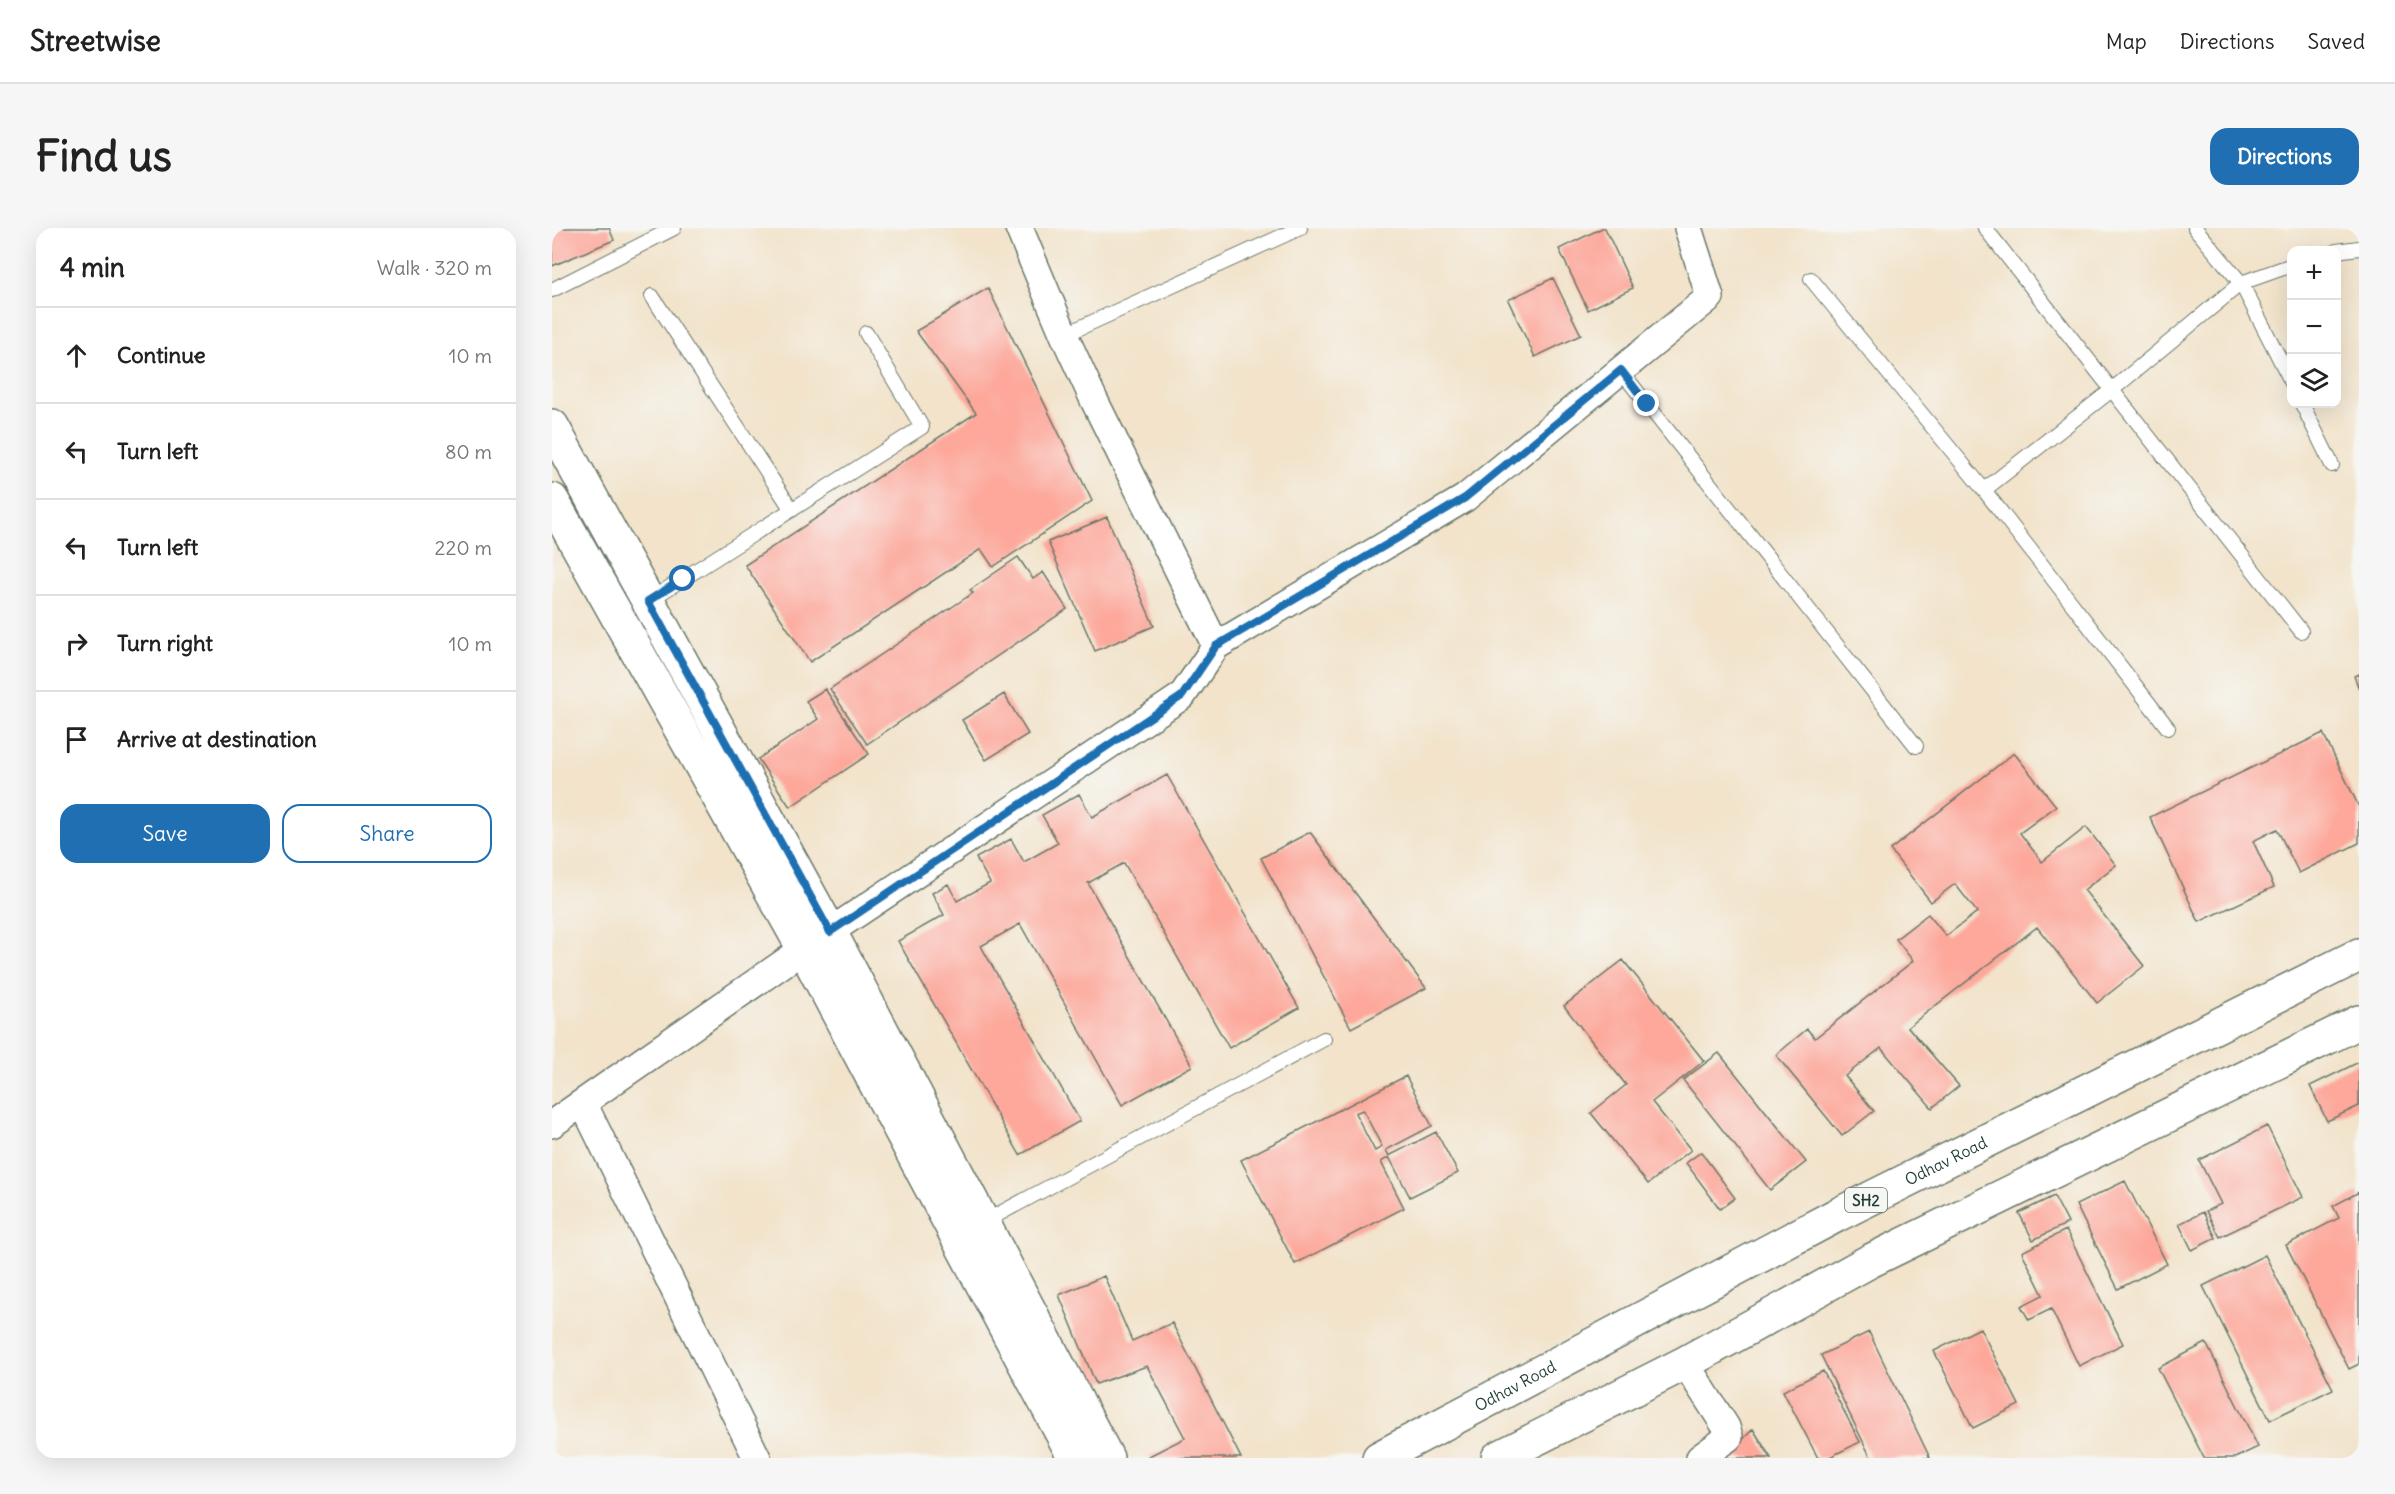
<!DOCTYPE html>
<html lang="en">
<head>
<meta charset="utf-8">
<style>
	body { margin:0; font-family:Delius,sans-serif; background:#f6f6f6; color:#222 }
	.controls { position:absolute; right:18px; top:18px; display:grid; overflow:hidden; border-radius:12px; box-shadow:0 6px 24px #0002 }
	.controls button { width:54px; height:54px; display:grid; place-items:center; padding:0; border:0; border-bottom:2px solid #e0e0e0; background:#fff; color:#222; font:30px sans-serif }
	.stop { position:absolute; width:18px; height:18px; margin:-14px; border:4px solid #1f6fb2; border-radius:50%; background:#fff }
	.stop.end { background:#1f6fb2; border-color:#fff; box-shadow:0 2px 6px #0008 }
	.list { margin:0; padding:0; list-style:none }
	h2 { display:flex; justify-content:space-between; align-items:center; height:78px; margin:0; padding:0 24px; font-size:26px }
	h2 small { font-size:20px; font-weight:400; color:#767676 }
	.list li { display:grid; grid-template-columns:39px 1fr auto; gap:18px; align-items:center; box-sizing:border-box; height:96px; padding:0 24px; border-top:2px solid #e0e0e0 }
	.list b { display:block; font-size:22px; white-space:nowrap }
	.list em { font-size:20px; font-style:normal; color:#767676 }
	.actions { display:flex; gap:12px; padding:18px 24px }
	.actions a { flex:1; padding:14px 0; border:2px solid #1f6fb2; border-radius:18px; text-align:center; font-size:21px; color:#1f6fb2 }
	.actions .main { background:#1f6fb2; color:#fff }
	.icon { flex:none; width:33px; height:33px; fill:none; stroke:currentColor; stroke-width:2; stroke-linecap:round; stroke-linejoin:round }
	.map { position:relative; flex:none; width:1807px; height:1230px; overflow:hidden; border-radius:18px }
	header { display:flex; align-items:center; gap:36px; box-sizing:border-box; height:84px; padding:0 30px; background:#fff; border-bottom:2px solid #e0e0e0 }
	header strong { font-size:28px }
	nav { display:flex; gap:33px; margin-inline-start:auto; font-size:21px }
	.intro { display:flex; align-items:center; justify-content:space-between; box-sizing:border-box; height:144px; padding:0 36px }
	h1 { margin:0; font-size:42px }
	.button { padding:15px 27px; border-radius:18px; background:#1f6fb2; color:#fff; font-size:21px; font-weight:700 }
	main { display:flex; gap:36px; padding:0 36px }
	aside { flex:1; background:#fff; border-radius:18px; box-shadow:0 6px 24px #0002 }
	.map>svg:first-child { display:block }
	.building { fill:#fda89b; fill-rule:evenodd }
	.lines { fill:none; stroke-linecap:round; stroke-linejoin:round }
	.lane-casing { stroke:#697768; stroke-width:16 }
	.street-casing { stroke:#697768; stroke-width:30 }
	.secondary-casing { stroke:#697768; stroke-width:36 }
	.primary-casing { stroke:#697768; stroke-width:36 }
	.lane { stroke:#fff; stroke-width:14 }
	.street { stroke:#fff; stroke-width:27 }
	.secondary { stroke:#fff; stroke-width:33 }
	.primary { stroke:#fff; stroke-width:33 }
	.route { stroke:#1f6fb2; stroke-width:8 }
	.labels { text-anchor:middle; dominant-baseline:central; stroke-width:6; stroke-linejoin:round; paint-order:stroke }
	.shield { fill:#f6f6f2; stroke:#60746d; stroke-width:1.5 }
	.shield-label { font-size:15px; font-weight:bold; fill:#1f3d34 }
	.street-label { font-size:16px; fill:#1f3d34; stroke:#f6f6f2 }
</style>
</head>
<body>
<header>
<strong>Streetwise</strong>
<nav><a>Map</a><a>Directions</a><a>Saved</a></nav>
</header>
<div class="intro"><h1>Find us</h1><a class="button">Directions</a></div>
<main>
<aside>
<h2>4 min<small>Walk · 320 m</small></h2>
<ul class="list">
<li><svg class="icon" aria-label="ahead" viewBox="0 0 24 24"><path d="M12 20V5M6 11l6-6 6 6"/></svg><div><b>Continue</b></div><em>10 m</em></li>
<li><svg class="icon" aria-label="left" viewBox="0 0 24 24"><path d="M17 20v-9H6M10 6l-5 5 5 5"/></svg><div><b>Turn left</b></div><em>80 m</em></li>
<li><svg class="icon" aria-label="left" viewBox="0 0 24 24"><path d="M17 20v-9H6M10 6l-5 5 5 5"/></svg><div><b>Turn left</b></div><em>220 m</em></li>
<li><svg class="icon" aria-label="right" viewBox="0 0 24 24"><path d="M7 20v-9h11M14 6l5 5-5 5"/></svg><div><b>Turn right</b></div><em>10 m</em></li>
<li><svg class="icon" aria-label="arrive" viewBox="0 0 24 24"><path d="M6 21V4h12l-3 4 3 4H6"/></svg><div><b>Arrive at destination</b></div></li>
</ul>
<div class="actions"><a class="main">Save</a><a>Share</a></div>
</aside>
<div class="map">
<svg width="1807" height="1230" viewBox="0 0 1807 1230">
	<rect width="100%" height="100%" fill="#f6f6f2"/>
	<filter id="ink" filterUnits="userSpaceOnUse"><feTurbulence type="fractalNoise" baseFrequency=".0167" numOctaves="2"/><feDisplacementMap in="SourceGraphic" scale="12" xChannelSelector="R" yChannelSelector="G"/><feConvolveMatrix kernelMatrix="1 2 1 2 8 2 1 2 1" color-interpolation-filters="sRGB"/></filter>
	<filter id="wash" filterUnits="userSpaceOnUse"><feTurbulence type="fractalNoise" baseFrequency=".008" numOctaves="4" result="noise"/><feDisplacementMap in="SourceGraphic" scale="24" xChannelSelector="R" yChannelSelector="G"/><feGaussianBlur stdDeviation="1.35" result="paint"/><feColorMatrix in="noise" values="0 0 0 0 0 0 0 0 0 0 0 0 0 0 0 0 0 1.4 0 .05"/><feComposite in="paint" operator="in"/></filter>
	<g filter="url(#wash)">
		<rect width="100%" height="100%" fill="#f2e3ca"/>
		<g id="blocks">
			<path class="building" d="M0,0H57L62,12L0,38Z
				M1050,0H1053L1081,60L1036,82L1007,21Z
				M1001,50L1029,107L983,129L956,72Z
				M436,60L540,273L441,339L429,321L258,434L193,337L424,185L364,103Z
				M555,289L602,398L543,423L496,314Z
				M466,329L481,351L491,344L515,381L315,516L278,461L421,365L418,362Z
				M1807,446V461L1802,448Z
				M273,461L317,526L238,579L206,531L266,491L254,473Z
				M452,466L476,506L434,532L410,492Z
				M1771,505L1807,579V615L1747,645L1725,601L1701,613L1722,659L1647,694L1598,589Z
				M1462,525L1504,578L1468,605L1490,634L1534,599L1564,637L1532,662L1592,738L1545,775L1485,699L1356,799L1407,858L1380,880L1329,820L1293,848L1322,883L1290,908L1224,827L1255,801L1263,810L1361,733L1344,711L1376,686L1394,708L1425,684L1403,656L1379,674L1338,622Z
				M615,547L747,780L677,820L572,635L536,655L640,838L570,877L468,696L429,718L528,893L468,927L346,713L392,687L380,665L396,656L405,673L438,655L424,630L459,611L472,634L506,615L490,587L527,566L540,589Z
				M758,604L874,760L799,800L709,630Z
				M1071,732L1152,833L1100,874L1139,922L1096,956L1039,885L1074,857L1012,778Z
				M1167,825L1254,934L1218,962L1131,852Z
				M1807,834V878L1775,893L1758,858Z
				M854,848L880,898L834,922L837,928L884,904L906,945L858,969L837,929L829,934L852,980L743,1036L689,932ZM811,882L830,919L823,923L803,885Z
				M1715,898L1751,969L1668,1009L1654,983L1669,976L1647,932Z
				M1149,924L1183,970L1168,981L1134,935Z
				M1573,953L1615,1036L1566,1061L1524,977Z
				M1807,964V1136L1797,1141L1734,1017L1787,990L1781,978Z
				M1502,968L1516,995L1481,1012L1467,985Z
				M1651,984L1664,1010L1640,1022L1627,996Z
				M1514,1002L1571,1116L1527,1138L1499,1081L1477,1092L1469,1078L1491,1067L1470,1024Z
				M1713,1027L1781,1161L1718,1192L1651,1058Z
				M552,1048L580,1113L620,1095L689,1230H593L633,1210L595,1138L544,1156L507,1067Z
				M1428,1100L1467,1177L1421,1200L1382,1123Z
				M1317,1104L1378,1230H1319L1269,1127Z
				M1654,1115L1706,1219L1683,1230H1652L1606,1140Z
				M1271,1143L1308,1214L1276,1230H1266L1231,1163Z
				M1201,1201L1219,1230H1173Z"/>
		</g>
	</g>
	<g filter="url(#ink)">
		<use href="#blocks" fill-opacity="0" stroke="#697768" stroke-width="1.5"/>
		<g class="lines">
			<defs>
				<path id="lane" d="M1433,0L1749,403
					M1643,0L1689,55L1740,155
					M1784,23L1807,20
					M1259,51L1432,262L1616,500
					M0,62L122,0
					M100,68L240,282
					M512,107L748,0
					M1069,143L1364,518
					M1750,176L1780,237
					M1432,262L1561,161L1689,55L1740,37
					M96,373L370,199L314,105
					M430,995L772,811"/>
				<path id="street" d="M467,0L512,107L542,172L664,418
					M31,875L205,1230
					M0,896L252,721L630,468L664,418L913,270L1158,69L1136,0
					M1133,1135L1174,1199L1177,1209L1148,1230"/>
				<path id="secondary" d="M0,198L278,704L555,1230
					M0,272L252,721L523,1230"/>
				<g id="primary">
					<path id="s1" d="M827,1230L1285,987L1807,727"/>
					<path d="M946,1230L1133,1135L1316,1034L1807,794"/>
				</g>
			</defs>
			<use href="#lane" class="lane-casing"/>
			<use href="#street" class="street-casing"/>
			<use href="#secondary" class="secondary-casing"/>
			<use href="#primary" class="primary-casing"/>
			<use href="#lane" class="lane"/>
			<use href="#street" class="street"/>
			<use href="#secondary" class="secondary"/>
			<use href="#primary" class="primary"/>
		</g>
	</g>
	<g class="lines" filter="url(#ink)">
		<path class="route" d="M131,351L96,373L278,704L630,468L664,418L913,270L1069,142L1095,176"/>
	</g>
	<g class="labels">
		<rect class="shield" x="1293" y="960" width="42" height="24" rx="4.5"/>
		<g class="shield-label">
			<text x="1314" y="972">SH2</text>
		</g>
		<g class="street-label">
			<text stroke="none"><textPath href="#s1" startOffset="640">Odhav Road</textPath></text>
			<text stroke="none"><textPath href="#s1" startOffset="154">Odhav Road</textPath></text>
		</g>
	</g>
</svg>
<div class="controls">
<button>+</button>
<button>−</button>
<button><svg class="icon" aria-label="layers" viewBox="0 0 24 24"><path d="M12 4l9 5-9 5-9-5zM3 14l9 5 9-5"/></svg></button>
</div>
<div class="stop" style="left:131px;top:351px"></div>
<div class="stop end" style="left:1095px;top:176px"></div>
</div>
</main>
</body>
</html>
